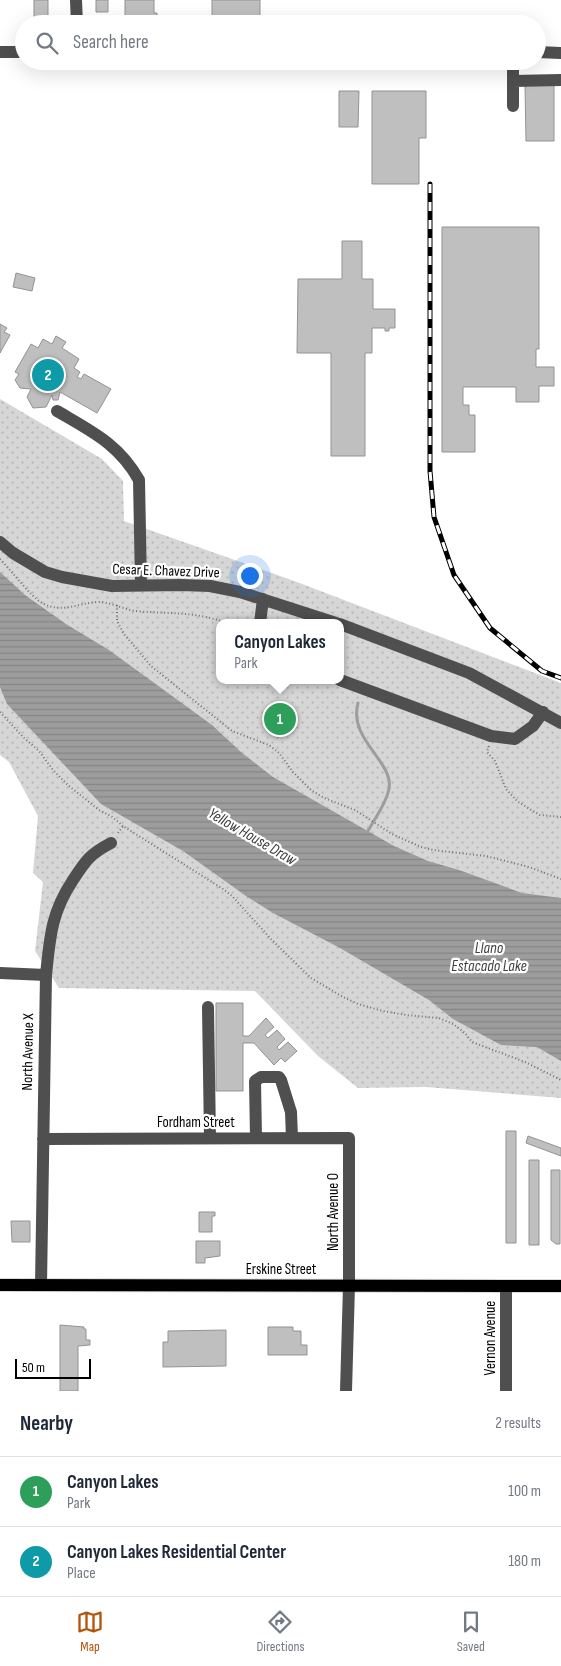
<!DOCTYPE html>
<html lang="en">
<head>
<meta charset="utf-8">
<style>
	body { margin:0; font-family:"Sofia Sans Condensed",sans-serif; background:#f2f2f3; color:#1f2937 }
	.scale { position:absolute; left:15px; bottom:12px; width:76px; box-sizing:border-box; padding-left:5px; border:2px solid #000; border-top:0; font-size:14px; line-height:18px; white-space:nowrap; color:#000; -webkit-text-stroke:4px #fff; paint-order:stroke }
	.you { position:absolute; left:249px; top:575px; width:18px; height:18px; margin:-12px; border:4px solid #fff; border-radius:50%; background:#1a73e8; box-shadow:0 0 0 8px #1a73e833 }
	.badge { display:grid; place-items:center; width:32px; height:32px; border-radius:50%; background:#b45309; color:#fff; font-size:16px; font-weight:700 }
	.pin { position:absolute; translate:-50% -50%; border:2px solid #fff; box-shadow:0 1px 5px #0006 }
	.popup { position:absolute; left:216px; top:619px; width:128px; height:65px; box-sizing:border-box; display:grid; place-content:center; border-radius:10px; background:#fff; filter:drop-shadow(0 1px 4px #0005); font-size:16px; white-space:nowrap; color:#747a83 }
	.popup b { font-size:19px; color:#1f2937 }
	.popup::after { content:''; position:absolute; left:50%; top:100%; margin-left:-10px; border:10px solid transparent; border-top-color:#fff }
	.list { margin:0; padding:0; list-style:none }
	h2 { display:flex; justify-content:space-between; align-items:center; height:65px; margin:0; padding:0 20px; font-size:21px }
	h2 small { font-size:16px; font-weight:400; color:#747a83 }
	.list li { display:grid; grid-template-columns:32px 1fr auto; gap:15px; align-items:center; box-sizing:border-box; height:70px; padding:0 20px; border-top:1px solid #e0e1e3 }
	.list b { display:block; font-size:19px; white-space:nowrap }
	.list p { margin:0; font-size:16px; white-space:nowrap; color:#747a83 }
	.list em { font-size:16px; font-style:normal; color:#747a83 }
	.icon { flex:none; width:28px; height:28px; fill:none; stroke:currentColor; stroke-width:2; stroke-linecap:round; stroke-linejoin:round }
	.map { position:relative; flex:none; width:561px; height:1391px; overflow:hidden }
	.search { position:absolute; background:#fff; box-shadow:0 5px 20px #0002; left:15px; right:15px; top:15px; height:55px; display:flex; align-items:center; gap:12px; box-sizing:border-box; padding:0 18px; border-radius:28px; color:#747a83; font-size:19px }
	.sheet { height:205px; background:#fff }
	nav { display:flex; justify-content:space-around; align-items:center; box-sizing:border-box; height:70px; border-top:1px solid #e0e1e3; background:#fff; font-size:14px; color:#747a83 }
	nav a { display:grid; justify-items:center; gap:2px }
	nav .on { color:#b45309 }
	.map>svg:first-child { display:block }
	.park { fill:url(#park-dots); fill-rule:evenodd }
	.water { fill:url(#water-rules) }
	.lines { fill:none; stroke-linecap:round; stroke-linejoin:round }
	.stream { stroke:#9d9d9d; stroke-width:3 }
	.building { fill:#bfbfbf; stroke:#939393 }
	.major-casing { stroke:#dbdbdb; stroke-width:14 }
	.path { stroke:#717171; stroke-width:2; stroke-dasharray:1 2.5; stroke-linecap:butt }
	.minor { stroke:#4f4f4f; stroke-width:12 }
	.major { stroke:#000; stroke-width:12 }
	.rail-casing { stroke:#000; stroke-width:5 }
	.rail { stroke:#fff; stroke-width:3; stroke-dasharray:9; stroke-linecap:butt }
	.labels { text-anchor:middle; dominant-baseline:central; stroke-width:4.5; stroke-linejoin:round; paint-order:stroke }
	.street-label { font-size:15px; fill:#000; stroke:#fff }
	.water-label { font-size:16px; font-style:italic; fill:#3e3e3e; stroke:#fff }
</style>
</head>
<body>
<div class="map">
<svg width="561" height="1391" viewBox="0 0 561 1391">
	<defs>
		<pattern id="park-dots" width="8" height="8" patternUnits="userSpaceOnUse" patternTransform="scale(1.25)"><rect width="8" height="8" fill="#d6d6d6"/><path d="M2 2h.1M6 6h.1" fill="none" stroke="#b6b6b6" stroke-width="1.8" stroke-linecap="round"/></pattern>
		<pattern id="water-rules" width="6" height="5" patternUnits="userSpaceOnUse" patternTransform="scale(1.25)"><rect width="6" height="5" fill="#9d9d9d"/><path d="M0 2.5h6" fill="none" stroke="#858585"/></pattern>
	</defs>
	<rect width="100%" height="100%" fill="#fff"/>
	<path class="park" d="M0,399L102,459L123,481L124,521L297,582L561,683V1098L426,1087L358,1088L318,1056L255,991L59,988L35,951L43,882L33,873L38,816L9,762L0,755ZM220,623H340V680H220Z"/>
	<path class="water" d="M0,572L25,595L66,624L109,650L212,725L242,753L273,777L394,846L428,861L459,870L522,893L561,898V1061L537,1047L501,1045L453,1019L429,1000L340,948L273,913L246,896L183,851L101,804L7,704L0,687Z"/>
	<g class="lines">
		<path class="stream" d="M358,703C348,740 394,761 389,789C386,804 375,818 368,831"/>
	</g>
	<path class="building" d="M34,0H48V24H34Z
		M96,0H108V12H96Z
		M125,0H154V13H157V17H154V24H125Z
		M212,0H260V23H212Z
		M525,85H554V141H526Z
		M339,91H359L358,127H339Z
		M372,91H426V138H419V184H372Z
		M442,227H539V349H536V367H554V386H539V402H516V387H463V405H469V415H475V452H442Z
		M342,241H362V279H373V309H395V328H389V331H385V328H372V353H365V456H331V353H297L298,279H342Z
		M16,273L35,278L32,291L13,287Z
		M0,324L7,328L4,332L10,335L0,353Z
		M56,336L66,342L62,348L79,359L74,368L80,372L77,377L81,379L84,374L111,389L97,413L60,392L58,400H53L52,395L46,407L33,408L27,397L31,389L20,388L15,380L19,374L15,372L31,344L38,348L43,339L52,344Z
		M216,1003H243V1036H249L266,1018L274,1027L265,1035L268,1038L277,1030L285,1039L277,1047L279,1050L288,1042L297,1051L285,1062L281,1058L274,1065L254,1043H243V1091H216Z
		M506,1131H516V1243H506Z
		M528,1136L561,1148V1156L526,1143Z
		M529,1160H539V1245H529Z
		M551,1170H560V1244H556L551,1240Z
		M199,1212H215V1216H212V1232H199Z
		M11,1221H30V1242H12Z
		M196,1241H220V1256L205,1258V1263H196Z
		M60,1325L84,1327V1329H86V1340H90V1345L78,1346V1391H60Z
		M268,1327H293V1331H301V1345H307V1355H268Z
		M226,1330V1366L163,1367V1342H168V1331Z"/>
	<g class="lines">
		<defs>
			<path id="major" d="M0,1285L561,1286"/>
		</defs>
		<use href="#major" class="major-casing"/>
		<path class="path" d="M0,559C11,570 30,596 42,603C63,614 77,603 98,602C111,602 123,609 135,611C168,614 195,611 226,623
			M117,605V621L124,634L151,666L232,731L269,745L279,753L293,772L311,790L324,798L355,810L392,834L421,847L433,850L486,856L529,867L561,879
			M0,712L23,737L39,751L53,770L69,786L99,810L111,816L123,826
			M489,746L487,752L495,761L506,789L518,802L540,815L561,817
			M118,833L123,826L223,889L232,896L271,939L311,978L343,997L358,1004L383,1011L406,1015L439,1018L453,1024L465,1033L472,1042L525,1062L561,1080"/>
		<path class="minor" d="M76,0L77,24
			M0,52H24
			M537,52L561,53
			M513,61V81L561,80
			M513,81V106
			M57,411C91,431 119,444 139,480L141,585
			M0,542L13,553L45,572L62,577L112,586L181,585L210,586L240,592L336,623
			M260,623L263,599
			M340,624L469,673L561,723
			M340,680L491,736L515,739L533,726L543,712
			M0,973L46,975
			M208,1007L210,1138
			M256,1138L255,1081L261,1077H279L281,1080L291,1112L292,1138
			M43,1139L349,1138V1286L346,1391
			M41,1285L46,975C50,937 51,913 73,880C86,860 90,854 111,843
			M506,1286V1391"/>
		<use href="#major" class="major"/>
		<defs>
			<path id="rail" d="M430,184V471L434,517L454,575L490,628L542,671L561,678"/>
		</defs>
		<use href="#rail" class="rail-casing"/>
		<use href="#rail" class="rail"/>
	</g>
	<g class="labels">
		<g class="street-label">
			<text transform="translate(166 571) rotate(2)">Cesar E. Chavez Drive</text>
			<text transform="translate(28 1052) rotate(-89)">North Avenue X</text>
			<text x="196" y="1122">Fordham Street</text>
			<text transform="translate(333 1212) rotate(-90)">North Avenue O</text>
			<text x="281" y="1269">Erskine Street</text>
			<text transform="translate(490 1338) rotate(-90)">Vernon Avenue</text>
		</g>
		<g class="water-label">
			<text transform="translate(252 837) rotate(30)">Yellow House Draw</text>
			<text x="489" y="948">Llano<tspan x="489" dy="18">Estacado Lake</tspan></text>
		</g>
	</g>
</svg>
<div class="scale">50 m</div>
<div class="you"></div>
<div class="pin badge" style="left:280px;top:719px;background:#2e9e5b">1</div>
<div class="popup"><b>Canyon Lakes</b>Park</div>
<div class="pin badge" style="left:48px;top:375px;background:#0f9aa8">2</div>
<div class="search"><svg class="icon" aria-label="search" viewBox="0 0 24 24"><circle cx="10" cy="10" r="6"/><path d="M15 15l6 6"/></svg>Search here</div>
</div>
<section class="sheet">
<h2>Nearby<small>2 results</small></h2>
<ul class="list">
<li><span class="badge" style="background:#2e9e5b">1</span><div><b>Canyon Lakes</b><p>Park</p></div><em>100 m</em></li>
<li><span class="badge" style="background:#0f9aa8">2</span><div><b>Canyon Lakes Residential Center</b><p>Place</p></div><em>180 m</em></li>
</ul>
</section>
<nav>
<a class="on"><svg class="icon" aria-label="map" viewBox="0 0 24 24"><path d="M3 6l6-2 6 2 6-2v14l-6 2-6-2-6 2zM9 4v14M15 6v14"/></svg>Map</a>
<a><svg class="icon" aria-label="directions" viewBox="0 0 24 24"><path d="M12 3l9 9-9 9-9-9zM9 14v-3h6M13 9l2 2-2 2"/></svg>Directions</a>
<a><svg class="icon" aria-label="saved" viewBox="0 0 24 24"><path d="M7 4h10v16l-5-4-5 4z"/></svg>Saved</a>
</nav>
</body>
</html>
